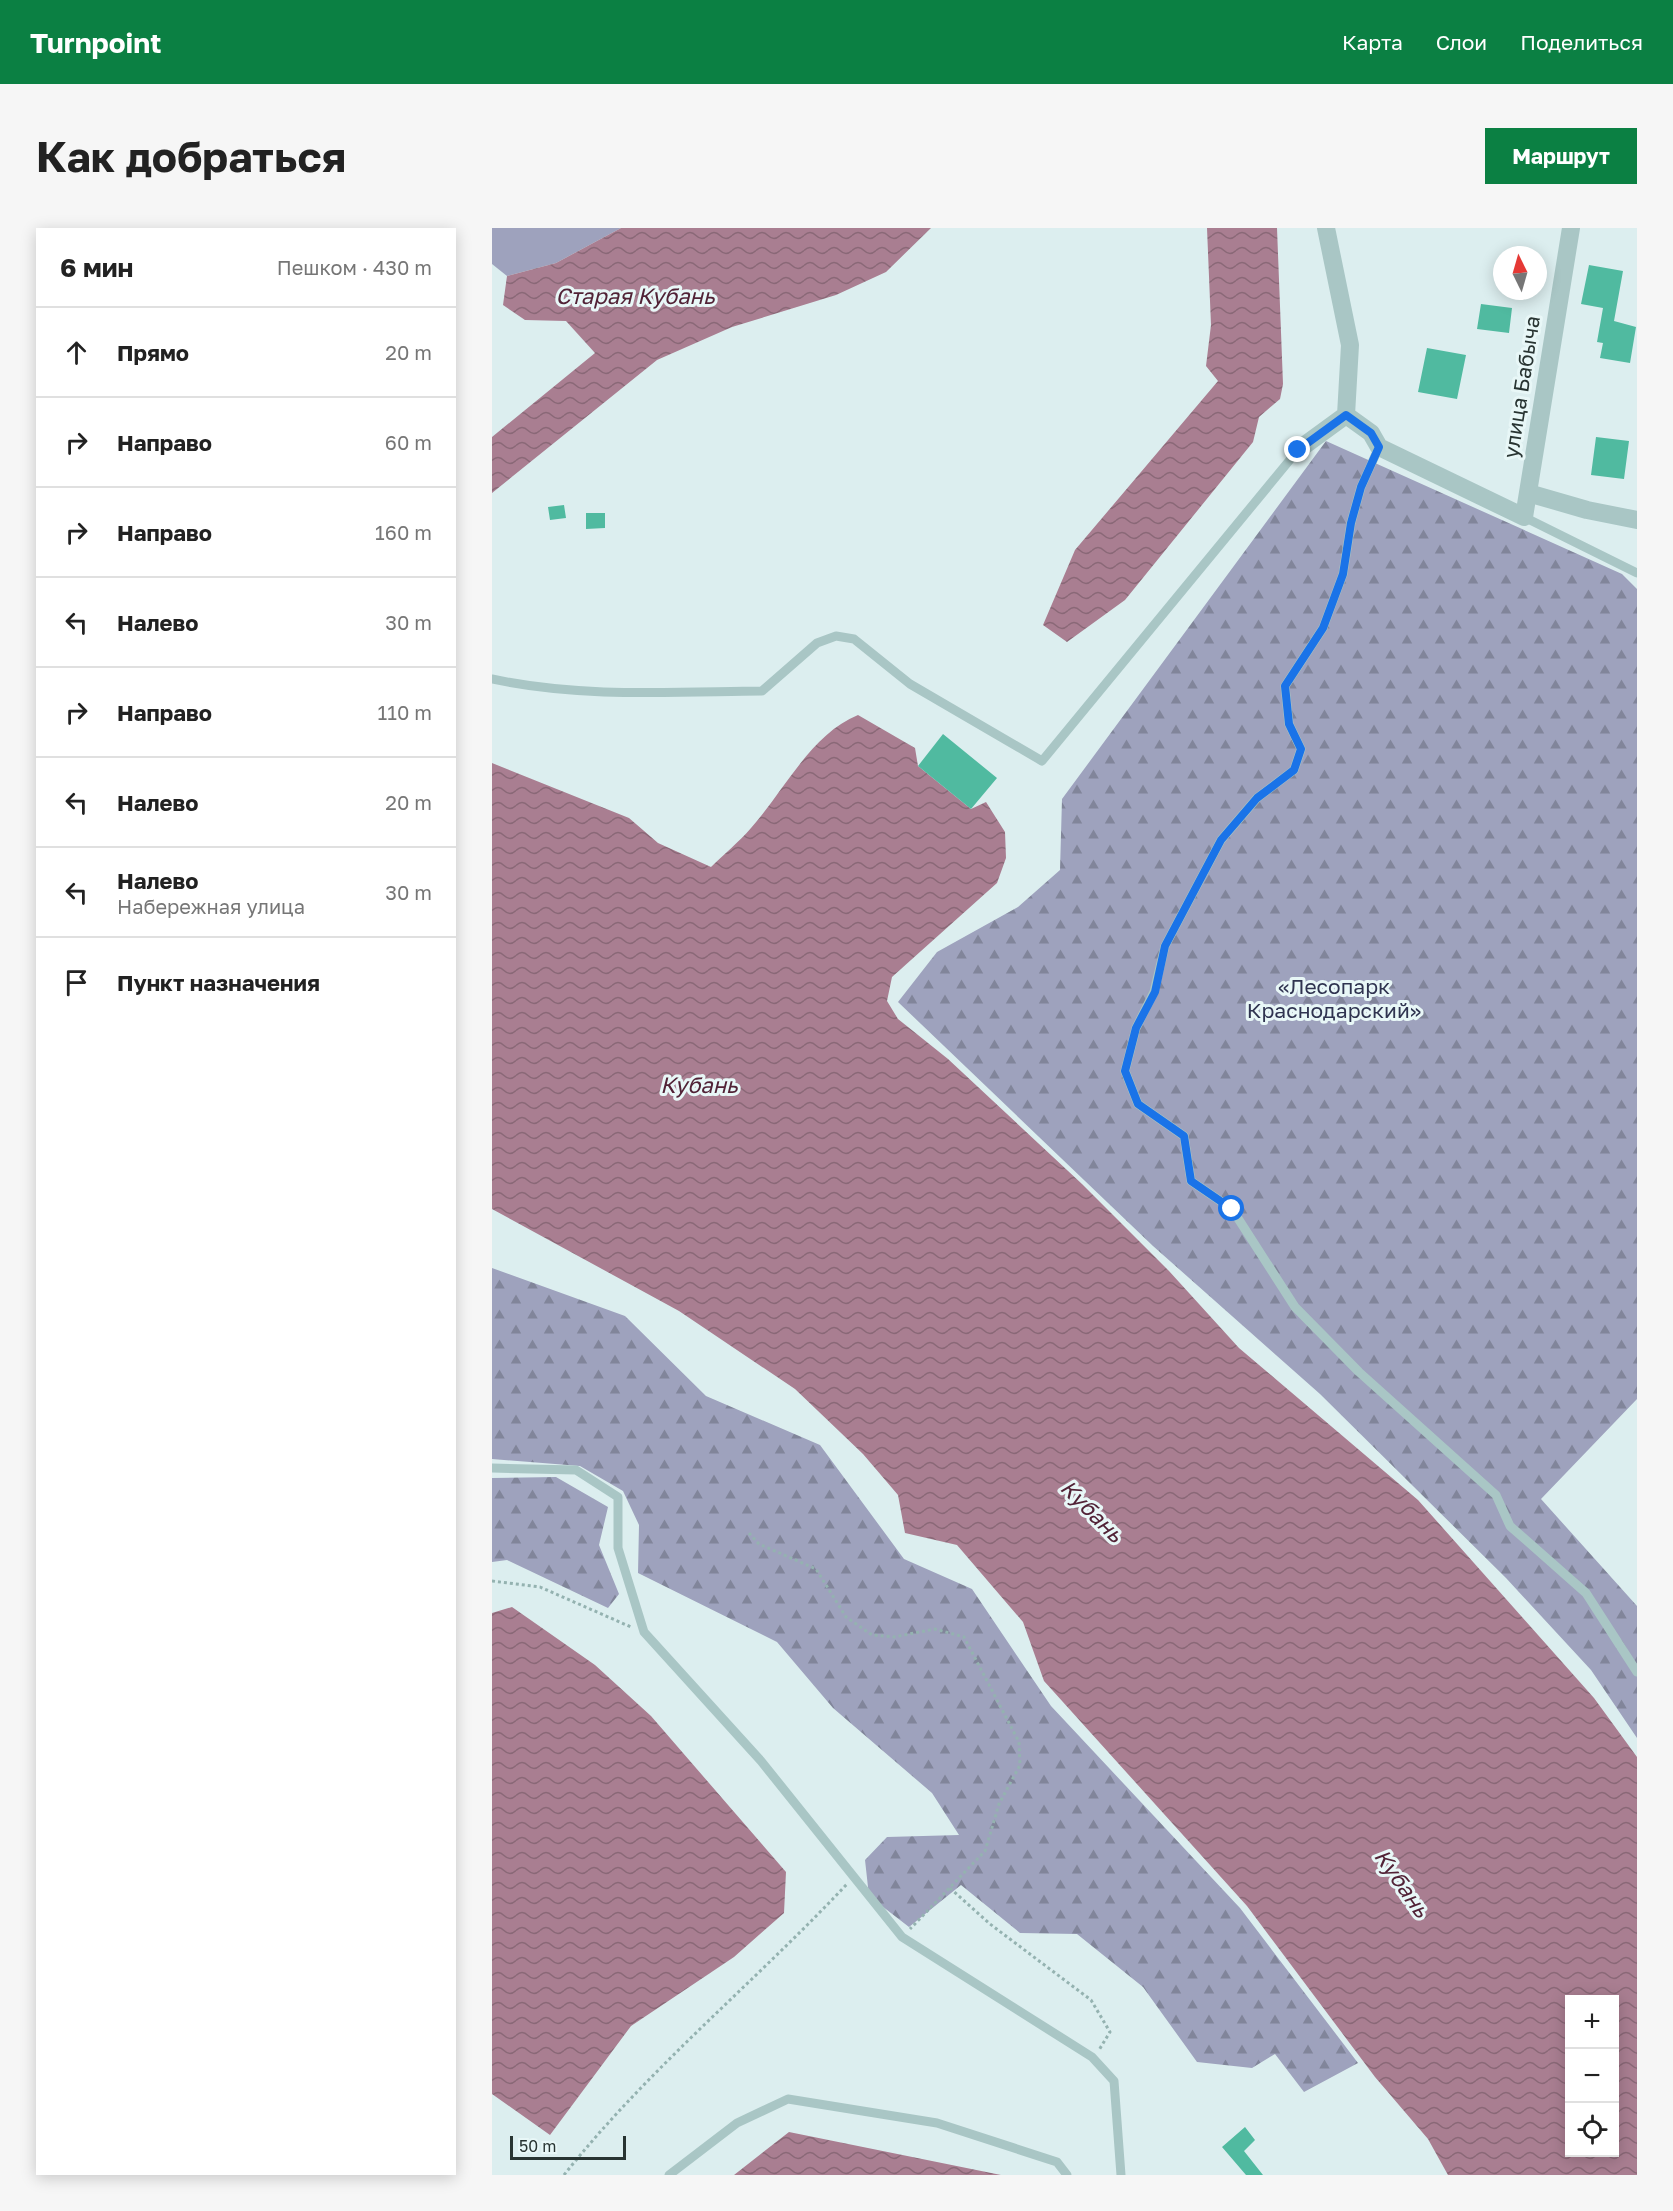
<!DOCTYPE html>
<html lang="ru">
<head>
<meta charset="utf-8">
<style>
	body { margin:0; font-family:"Golos Text",sans-serif; background:#f6f6f6; color:#222 }
	.controls { position:absolute; right:18px; bottom:18px; display:grid; overflow:hidden; border-radius:0px; box-shadow:0 3px 15px #0003 }
	.controls button { width:54px; height:54px; display:grid; place-items:center; padding:0; border:0; border-bottom:2px solid #e0e0e0; background:#fff; color:#222; font:30px sans-serif }
	.compass { position:absolute; left:1001px; top:18px; width:54px; height:54px; border-radius:50%; background:#fff; box-shadow:0 3px 15px #0003; rotate:355deg }
	.scale { position:absolute; left:18px; bottom:15px; width:116px; box-sizing:border-box; padding-left:6px; border:3px solid #283432; border-top:0; font-size:16px; line-height:21px; white-space:nowrap; color:#283432; -webkit-text-stroke:4px #e8f7f7; paint-order:stroke }
	.stop { position:absolute; width:18px; height:18px; margin:-14px; border:4px solid #1a73e8; border-radius:50%; background:#fff }
	.stop.end { background:#1a73e8; border-color:#fff; box-shadow:0 2px 6px #0008 }
	.list { margin:0; padding:0; list-style:none }
	h2 { display:flex; justify-content:space-between; align-items:center; height:78px; margin:0; padding:0 24px; font-size:26px }
	h2 small { font-size:20px; font-weight:400; color:#767676 }
	.list li { display:grid; grid-template-columns:39px 1fr auto; gap:18px; align-items:center; box-sizing:border-box; height:90px; padding:0 24px; border-top:2px solid #e0e0e0 }
	.list b { display:block; font-size:22px; white-space:nowrap }
	.list p { margin:0; font-size:20px; white-space:nowrap; color:#767676 }
	.list em { font-size:20px; font-style:normal; color:#767676 }
	.icon { flex:none; width:33px; height:33px; fill:none; stroke:currentColor; stroke-width:2; stroke-linecap:round; stroke-linejoin:round }
	.map { position:relative; flex:none; width:1145px; height:1947px; overflow:hidden; border-radius:0px }
	header { display:flex; align-items:center; gap:36px; box-sizing:border-box; height:84px; padding:0 30px; background:#0b8043; color:#fff }
	header strong { font-size:28px }
	nav { display:flex; gap:33px; margin-inline-start:auto; font-size:21px }
	.intro { display:flex; align-items:center; justify-content:space-between; box-sizing:border-box; height:144px; padding:0 36px }
	h1 { margin:0; font-size:42px }
	.button { padding:15px 27px; border-radius:0px; background:#0b8043; color:#fff; font-size:21px; font-weight:700 }
	main { display:flex; gap:36px; padding:0 36px }
	aside { flex:1; background:#fff; border-radius:0px; box-shadow:0 3px 15px #0003 }
	.map>svg:first-child { display:block }
	.green { fill:#9ea2bd }
	.forest { fill:url(#forest-firs) }
	.water { fill:url(#water-waves); fill-rule:evenodd }
	.building { fill:#50baa0 }
	.lines { fill:none; stroke-linecap:round; stroke-linejoin:round }
	.path { stroke:#94b2b0; stroke-width:3; stroke-dasharray:3 3; stroke-linecap:butt }
	.lane { stroke:#a9c6c5; stroke-width:9 }
	.street { stroke:#a9c6c5; stroke-width:18 }
	.route { stroke:#1a73e8; stroke-width:8 }
	.labels { text-anchor:middle; stroke-width:6; stroke-linejoin:round; paint-order:stroke }
	.street-label { font-size:21px; fill:#283432; stroke:#e8f7f7 }
	.park-label { font-size:21px; fill:#2f3350; stroke:#e8f7f7 }
	.water-label { font-size:22px; font-style:italic; fill:#512236; stroke:#e8f7f7 }
</style>
</head>
<body>
<header>
<strong>Turnpoint</strong>
<nav><a>Карта</a><a>Слои</a><a>Поделиться</a></nav>
</header>
<div class="intro"><h1>Как добраться</h1><a class="button">Маршрут</a></div>
<main>
<aside>
<h2>6 мин<small>Пешком · 430 m</small></h2>
<ul class="list">
<li><svg class="icon" aria-label="ahead" viewBox="0 0 24 24"><path d="M12 20V5M6 11l6-6 6 6"/></svg><div><b>Прямо</b></div><em>20 m</em></li>
<li><svg class="icon" aria-label="right" viewBox="0 0 24 24"><path d="M7 20v-9h11M14 6l5 5-5 5"/></svg><div><b>Направо</b></div><em>60 m</em></li>
<li><svg class="icon" aria-label="right" viewBox="0 0 24 24"><path d="M7 20v-9h11M14 6l5 5-5 5"/></svg><div><b>Направо</b></div><em>160 m</em></li>
<li><svg class="icon" aria-label="left" viewBox="0 0 24 24"><path d="M17 20v-9H6M10 6l-5 5 5 5"/></svg><div><b>Налево</b></div><em>30 m</em></li>
<li><svg class="icon" aria-label="right" viewBox="0 0 24 24"><path d="M7 20v-9h11M14 6l5 5-5 5"/></svg><div><b>Направо</b></div><em>110 m</em></li>
<li><svg class="icon" aria-label="left" viewBox="0 0 24 24"><path d="M17 20v-9H6M10 6l-5 5 5 5"/></svg><div><b>Налево</b></div><em>20 m</em></li>
<li><svg class="icon" aria-label="left" viewBox="0 0 24 24"><path d="M17 20v-9H6M10 6l-5 5 5 5"/></svg><div><b>Налево</b><p>Набережная улица</p></div><em>30 m</em></li>
<li><svg class="icon" aria-label="arrive" viewBox="0 0 24 24"><path d="M6 21V4h12l-3 4 3 4H6"/></svg><div><b>Пункт назначения</b></div></li>
</ul>
</aside>
<div class="map">
<svg width="1145" height="1947" viewBox="0 0 1145 1947">
	<defs>
		<pattern id="forest-firs" width="22" height="20" patternUnits="userSpaceOnUse" patternTransform="scale(1.5)"><rect width="22" height="20" fill="#9ea2bd"/><path d="M5 1l3.5 6h-7zM16 11l3.5 6h-7z" fill="#81859a"/></pattern>
		<pattern id="water-waves" width="16" height="10" patternUnits="userSpaceOnUse" patternTransform="scale(1.5)"><rect width="16" height="10" fill="#a97e91"/><path d="M0 5q4-4 8 0t8 0" fill="none" stroke="#8a6877"/></pattern>
	</defs>
	<rect width="100%" height="100%" fill="#dceeef"/>
	<path class="green" d="M0 0H129L64 35 15 48 0 36Z"/>
	<path class="forest" d="M834 213 1130 346 1145 361V1171L1049 1271 1145 1378V1510L1099 1442 1014 1350 828 1166 661 1018 406 774 445 724 526 679 568 642 570 571Z
		M0 1040 133 1088 214 1168 328 1217 412 1331 480 1361 559 1478 748 1680 866 1835 812 1864 783 1826 760 1840 705 1834 651 1759 585 1706 528 1705 469 1657 417 1699 377 1668 373 1632 395 1609 467 1607 440 1565 341 1480 285 1414 146 1345 147 1297 131 1263 88 1238 0 1231Z
		M64 1249 116 1279 107 1317 127 1366 116 1380 15 1332 0 1334V1250Z"/>
	<path class="water" d="M129 0H439L394 44 344 67 240 99 165 132 0 265V209L103 125 74 93 33 92 11 77 15 48 64 35Z
		M715 0H785L791 156 788 171 767 189 761 214 633 372 575 414 551 397 583 322 726 153 714 138 719 97Z
		M366 487 423 520 426 538 479 581 494 574 513 604 514 630 505 655 400 749 395 773 406 791 456 831 590 956 677 1043 747 1120 926 1272 1102 1470 1145 1529V1947H956L936 1911 883 1849 755 1678 552 1453 531 1394 465 1317 413 1305 406 1267 371 1226 303 1161 187 1083 0 981V535L137 590 166 615 219 639C232 626 247 614 259 600 292 563 319 506 366 487ZM1078 1772H1122V1924H1078Z
		M20 1379 103 1437 159 1488 294 1644 292 1685 242 1729 139 1798 58 1907 0 1866V1385Z
		M297 1904 509 1947H242Z"/>
	<path class="building" d="M1097 37 1131 43 1122 93 1144 99 1138 135 1108 130 1111 115 1105 114 1111 80 1089 76Z
		M989 76 1020 80 1017 105 985 101Z
		M935 120 974 127 965 171 926 164Z
		M1104 209 1137 213 1132 251 1099 247Z
		M72 277 74 290 58 292 56 279Z
		M94 285H113V300L94 301Z
		M451 506 505 550 479 581 426 538Z
		M753 1899 763 1912 752 1923 771 1947H754L730 1919Z"/>
	<g class="lines">
		<path class="path" d="M257 1305 267 1316 324 1341 354 1389 380 1407 402 1409 443 1401 472 1409 527 1514 528 1537 507 1576 493 1623 418 1701
			M0 1353 48 1359 139 1399
			M458 1660 498 1696 599 1772 618 1804 607 1822
			M72 1947C156 1841 262 1755 355 1656"/>
		<path class="lane" d="M887 219 869 259 859 295 851 346 831 400 793 458 797 496 809 521 802 542 765 570 729 612 673 718 662 764 644 800 633 843 646 876 692 908 699 953 740 981 803 1079 867 1144 1004 1267 1018 1298 1094 1365 1145 1444
			M1032 289 1145 345
			M0 451C88 470 180 464 270 463L325 415 344 408 362 411 418 456 550 533 806 222
			M0 1240 84 1242 126 1269V1320L152 1404 269 1533 410 1709 600 1829 622 1853 629 1947
			M177 1947 245 1895 296 1871 445 1895 565 1934 575 1947"/>
		<path class="street" d="M854 187 879 205 887 219 1032 289 1079 0
			M806 222 854 187 858 117 834 0
			M1036 265 1095 282 1145 292"/>
	</g>
	<g class="lines">
		<path class="route" d="M740 981 699 953 692 908 646 876 633 843 644 800 663 764 673 718 729 612 765 570 802 542 809 521 797 496 793 458 831 400 851 346 859 295 869 259 887 219 879 205 854 187 806 222"/>
	</g>
	<g class="labels">
		<g class="street-label">
			<text transform="translate(1030 159) rotate(-81)" y="7">улица Бабыча</text>
		</g>
		<g class="park-label">
			<text x="842" y="766">«Лесопарк<tspan x="842" dy="24">Краснодарский»</tspan></text>
		</g>
		<g class="water-label">
			<text x="143" y="76">Старая Кубань</text>
			<text x="207" y="865">Кубань</text>
			<text transform="translate(600 1283) rotate(45)" y="8">Кубань</text>
			<text transform="translate(910 1655) rotate(55)" y="8">Кубань</text>
		</g>
	</g>
</svg>
<div class="controls">
<button>+</button>
<button>−</button>
<button><svg class="icon" aria-label="locate" viewBox="0 0 24 24"><circle cx="12" cy="12" r="6"/><path d="M12 2v4M12 18v4M2 12h4M18 12h4"/></svg></button>
</div>
<svg class="compass" viewBox="-18 -18 36 36"><path d="M0-13l5 13h-10z" fill="#e53935"/><path d="M0 13l5-13h-10z" fill="#767676"/></svg>
<div class="scale">50 m</div>
<div class="stop" style="left:740px;top:981px"></div>
<div class="stop end" style="left:806px;top:222px"></div>
</div>
</main>
</body>
</html>
